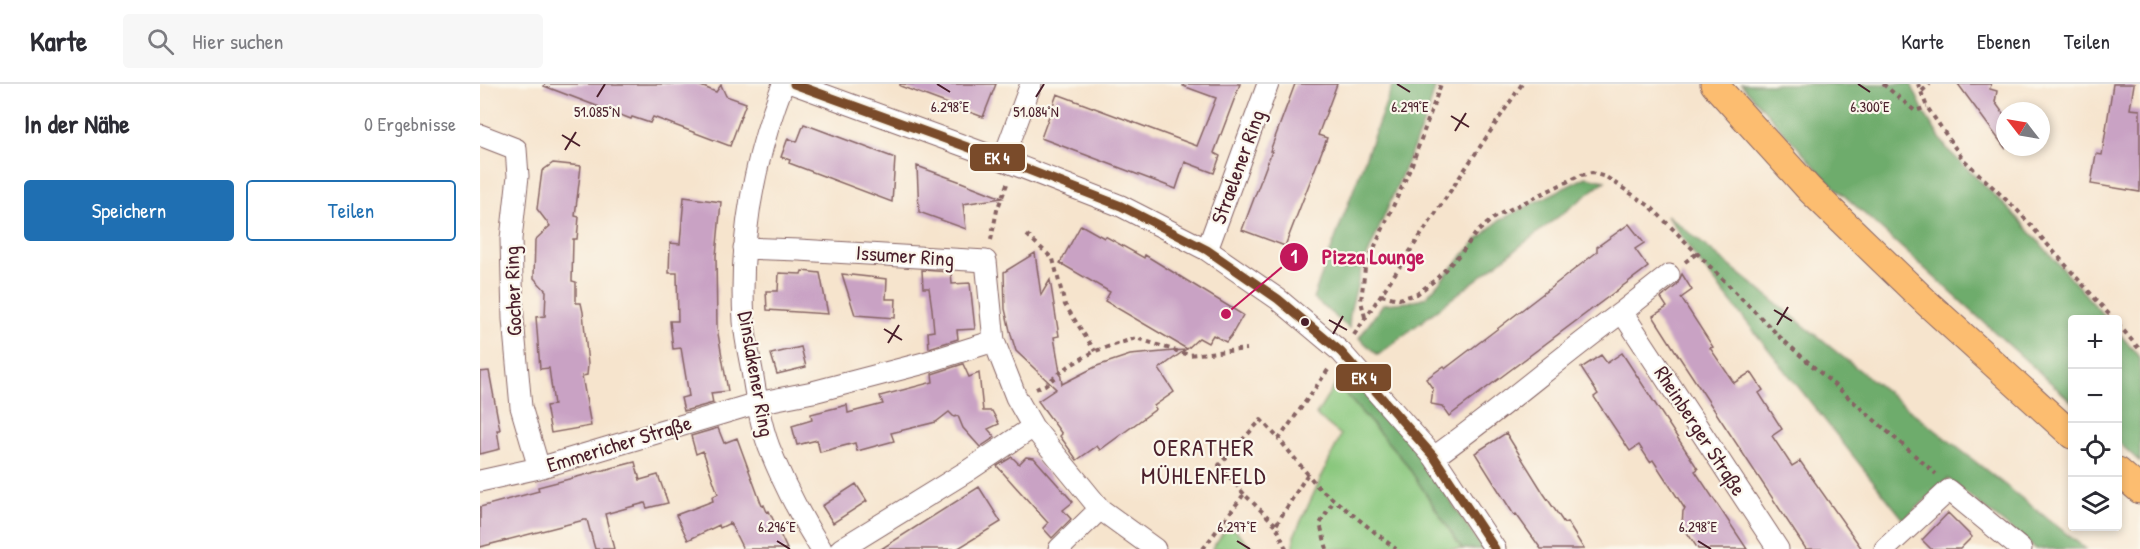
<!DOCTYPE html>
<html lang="de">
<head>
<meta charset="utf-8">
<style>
	body { margin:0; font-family:"Patrick Hand",sans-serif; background:#f7f7f7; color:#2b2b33 }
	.controls { position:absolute; right:18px; bottom:18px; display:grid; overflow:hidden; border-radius:6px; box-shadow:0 3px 9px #0003 }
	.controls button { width:54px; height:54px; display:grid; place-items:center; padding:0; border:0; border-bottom:2px solid #e1e1e2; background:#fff; color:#2b2b33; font:30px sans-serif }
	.compass { position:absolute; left:1516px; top:18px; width:54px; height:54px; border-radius:50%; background:#fff; box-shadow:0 3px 9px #0003; rotate:301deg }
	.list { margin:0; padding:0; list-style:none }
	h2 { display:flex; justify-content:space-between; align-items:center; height:78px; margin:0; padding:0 24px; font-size:26px }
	h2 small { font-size:20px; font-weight:400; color:#7c7c81 }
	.actions { display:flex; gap:12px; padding:18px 24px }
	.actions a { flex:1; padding:14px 0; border:2px solid #1f6fb2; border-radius:6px; text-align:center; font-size:21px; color:#1f6fb2 }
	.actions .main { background:#1f6fb2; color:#fff }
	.icon { flex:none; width:33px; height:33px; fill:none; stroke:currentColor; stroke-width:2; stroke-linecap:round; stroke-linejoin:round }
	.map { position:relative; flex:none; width:1660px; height:465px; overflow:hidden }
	header { display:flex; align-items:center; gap:36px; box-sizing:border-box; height:84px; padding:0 30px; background:#fff; border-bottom:2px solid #e1e1e2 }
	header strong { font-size:28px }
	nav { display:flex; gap:33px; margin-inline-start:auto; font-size:21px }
	.search { width:420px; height:54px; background:#f7f7f7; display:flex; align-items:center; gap:15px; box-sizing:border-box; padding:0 21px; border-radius:6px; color:#7c7c81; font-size:22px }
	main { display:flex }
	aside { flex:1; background:#fff }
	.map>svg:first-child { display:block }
	.green { fill:#89c77d; stroke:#6a7354; stroke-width:1.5 }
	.forest { fill:#6eac6c; stroke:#5c664c; stroke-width:1.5 }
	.building { fill:#c9a2c4 }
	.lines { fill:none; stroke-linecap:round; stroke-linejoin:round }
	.minor-casing { stroke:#866464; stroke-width:23 }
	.major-casing { stroke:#866464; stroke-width:29 }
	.path { stroke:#866464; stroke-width:4; stroke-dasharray:4.5 4.5; stroke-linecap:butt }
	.minor { stroke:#fff; stroke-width:21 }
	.major { stroke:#fcbd6f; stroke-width:27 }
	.bus-1-casing { stroke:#fbf7ec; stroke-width:14 }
	.bus-1 { stroke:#7a4b2a; stroke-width:9 }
	.ticks { fill:none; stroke:#4a1f2b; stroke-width:2 }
	.bus-dot { fill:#4a1f2b; stroke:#fbf7ec; stroke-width:2 }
	.labels { text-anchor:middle; stroke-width:4.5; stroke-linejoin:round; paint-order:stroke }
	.street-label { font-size:21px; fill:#4a1f2b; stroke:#fbf7ec }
	.quarter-label { font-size:24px; letter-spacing:1.5px; fill:#4a1f2b; stroke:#fbf7ec }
	.ticks-label { font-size:15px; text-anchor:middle; fill:#4a1f2b; stroke:#fbf7ec; stroke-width:4.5; stroke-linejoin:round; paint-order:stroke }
	.leader { fill:none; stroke:#c2185b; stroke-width:2 }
	.callout-dot { fill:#c2185b; stroke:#fbf7ec; stroke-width:2 }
	.mark-label { font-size:18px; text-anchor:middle; font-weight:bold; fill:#fff }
	.callout-label { font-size:22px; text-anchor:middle; font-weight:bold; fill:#c2185b; stroke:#fbf7ec; stroke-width:4.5; stroke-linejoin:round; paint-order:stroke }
	.line-badge { stroke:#fbf7ec; stroke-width:2 }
	.badge-label { font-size:16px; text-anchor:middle; font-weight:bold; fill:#fff }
</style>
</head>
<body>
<header>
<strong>Karte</strong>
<div class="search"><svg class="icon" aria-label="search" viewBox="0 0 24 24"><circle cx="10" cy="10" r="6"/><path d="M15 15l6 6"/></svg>Hier suchen</div>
<nav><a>Karte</a><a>Ebenen</a><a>Teilen</a></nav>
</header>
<main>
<aside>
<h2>In der Nähe<small>0 Ergebnisse</small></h2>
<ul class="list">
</ul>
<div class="actions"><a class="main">Speichern</a><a>Teilen</a></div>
</aside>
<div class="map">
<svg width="1660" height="465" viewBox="0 0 1660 465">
	<rect width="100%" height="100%" fill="#fbf7ec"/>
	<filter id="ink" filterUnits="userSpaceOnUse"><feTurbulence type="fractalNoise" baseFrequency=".0167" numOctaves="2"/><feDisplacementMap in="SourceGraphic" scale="12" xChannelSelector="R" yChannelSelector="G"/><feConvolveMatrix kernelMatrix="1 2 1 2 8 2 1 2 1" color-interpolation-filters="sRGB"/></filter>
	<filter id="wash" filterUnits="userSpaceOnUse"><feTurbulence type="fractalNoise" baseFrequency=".008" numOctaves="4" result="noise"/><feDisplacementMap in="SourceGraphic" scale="24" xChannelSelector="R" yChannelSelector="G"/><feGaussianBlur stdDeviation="1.35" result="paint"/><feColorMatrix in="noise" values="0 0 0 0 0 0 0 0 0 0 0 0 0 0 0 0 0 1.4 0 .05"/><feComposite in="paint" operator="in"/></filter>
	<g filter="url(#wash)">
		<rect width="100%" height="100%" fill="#f6e4cd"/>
		<path class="green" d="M856 299 925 378 982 465H814V452L861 351 836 331Z
			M749 440 774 465H732Z"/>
		<path class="forest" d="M913 0H956L948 29 881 187 870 228 869 244 833 214Z
			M1261 0H1431L1446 32 1467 65 1537 133 1627 235 1592 236V318L1347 96Z
			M1106 93 1125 97 898 271 879 254 903 220 929 218 946 213 996 157 1020 136Z
			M1187 131 1359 270 1606 465H1556L1468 395 1424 436 1216 174Z
			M1638 248 1660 274V378L1638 358Z
			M870 292 933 362 1003 465H982L925 378 856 299Z"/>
		<g id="blocks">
			<path class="building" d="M65 0H216L236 8 241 1 246 12 266 19 250 62 173 33 170 39 152 33 151 35 64 2Z
				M420 0H516L503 33 420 2Z
				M703 0H760L734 69 740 72 734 89 705 78 696 105 561 54 577 10 717 62 736 14 703 2Z
				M815 0H857L838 51 847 54 805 162 762 146 792 67H790Z
				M1478 0H1511L1510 5 1517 7 1515 18 1525 32V64Z
				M1633 0H1654L1650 25 1660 26V108L1611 100 1616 70 1622 71Z
				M324 40 415 74 412 118 309 79 310 76 301 73 308 54 317 58Z
				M73 79 101 82 95 132 99 133 97 155H93L92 197 96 198V219H101L103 228 108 281 107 291 102 292 111 342 71 349 66 322 74 321 69 284 60 285 56 233 65 232 66 207 54 194 55 156 70 142 57 125 62 87Z
				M437 82 481 98 522 114 483 120 486 145 439 128Z
				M204 113 241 118 236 172 237 244 248 307 231 309 233 319 204 327 201 314 209 312 201 264 193 265 190 237H198L197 189H189L190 159 200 160Z
				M1149 140 1164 159 1155 165 1168 183 969 332 962 322 951 320 953 305 946 295 964 282 966 284 1021 242 1117 168V163Z
				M601 141 624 154 625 152 664 174 665 171 763 231 751 252 746 258 733 251 728 259 719 254 707 265 625 217 630 208 580 179Z
				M555 169 561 211 570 196 579 252 574 253 582 300 617 282 650 271 705 266 679 285 694 308 674 322 676 325 620 366 617 362 597 376 580 352 582 350 558 317 576 305 536 267 531 251 525 225 524 188Z
				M442 186 471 188 472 200 490 199 495 245 477 246 478 255 449 264 448 248 454 247 452 225 449 204H443Z
				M322 187 340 189 348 230 287 226 286 207H298L299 189 321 190Z
				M362 190 407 195 406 215H416L415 234 375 231Z
				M1202 190 1212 206 1201 214 1233 263 1230 264 1254 299 1271 288 1283 306 1279 309 1302 345 1292 352 1312 382 1320 377 1382 465H1326L1196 268 1173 232 1187 223 1181 214 1197 201Z
				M321 263 326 283 297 290 291 270Z
				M1142 269 1218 385 1215 387 1267 465H1218L1202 441 1203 427 1205 425 1173 376 1170 378 1159 361 1150 367 1114 313 1118 310 1101 284 1121 271 1127 279Z
				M483 280 489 293 499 289 503 327H512L519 340 508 345 515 353 500 363 483 344 478 332 474 333 469 328 456 338 411 349 414 357 377 367 375 359 340 368 337 356 317 361 312 342 332 336 331 330 367 321 368 329 403 320 400 312 453 298 452 290Z
				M9 287 20 346H17L20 365 0 370V288Z
				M238 344 244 359 257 354 282 422 284 421 287 428 289 427 307 465H263L250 439 240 444 239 441 208 456 196 431 233 417 232 413 238 410 223 367 216 370 211 352Z
				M1026 349 1064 410 1084 439 1087 438 1104 465H1061L1036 430 1034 431 995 369Z
				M532 373 539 380 546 373 554 374 593 418 583 426 591 435 572 454 563 444 568 439 517 382Z
				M155 378 160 396 178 391 188 419 167 424 165 419 125 430 134 465H115L107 436H104L0 463V423L59 407 58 403Z
				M376 400 387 417 353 439 342 422Z
				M499 403 521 438 477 465H401Z
				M1468 429 1492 453 1480 465H1451L1442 456Z"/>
		</g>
	</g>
	<g filter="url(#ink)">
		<use href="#blocks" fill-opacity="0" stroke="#866464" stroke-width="1.5"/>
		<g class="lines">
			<g class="minor-casing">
				<path id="minor" d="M303 0C274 76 259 156 264 237 265 254 269 271 272 287 276 312 280 339 289 363 303 399 320 432 341 465
					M314 0 523 76 641 122 727 166 798 215 861 268 954 373 1015 465
					M0 51 36 65 38 92 31 155 33 235 41 323 59 384
					M523 76 551 0
					M264 164 319 166 506 177 514 257 536 313 553 343 620 425 675 465
					M727 166 788 0
					M1142 228 1189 191
					M954 373C1019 327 1078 275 1142 228L1298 465
					M0 397 59 384 277 319 333 308 444 279 514 257
					M361 465 489 386 553 343
					M579 465 620 425
					M1405 465 1469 406 1541 465"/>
			</g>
			<g class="major-casing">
				<path id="major" d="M1234 0 1330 106 1446 218 1592 351
					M1638 387 1660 406"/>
			</g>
			<path class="path" d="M1403 0 1435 27 1447 23
				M1438 0 1447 23 1482 74 1538 127 1634 236
				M1442 7 1450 0
				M547 151 573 175 585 221 615 267
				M511 156 517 126 527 100
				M1205 178 1216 170
				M901 211 919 215 937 210 955 196 982 168 996 149 1016 132 1101 91 1112 89 1126 93 1171 123 1303 256 1456 390
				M885 233 881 217 885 184 931 83 961 0
				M1638 240 1660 266
				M874 251 1042 0
				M848 286 799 355 838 403 916 465
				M556 305 565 301 589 282 615 267 656 254 709 271 767 265
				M764 410 739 381 781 336 799 355
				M723 465 764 410 796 441
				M806 465 796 441 827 391
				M847 465 840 440 854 416"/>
			<use href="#minor" class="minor"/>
			<use href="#major" class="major"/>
			<g class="bus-1-casing">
				<path id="bus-1" d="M314 0 523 76 641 122 727 166 798 215 861 268 954 373 1015 465"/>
			</g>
			<use href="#bus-1" class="bus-1"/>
		</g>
	</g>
	<path class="ticks" d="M457 0 470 8M917 0 930 8M1378 0 1390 8M117 13 125 0M556 13 564 0M971 32 989 43M975 47 986 29M82 51 100 62M85 66 96 48M1294 226 1312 237M849 236 867 246M1297 241 1308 223M404 245 422 256M853 250 863 232M408 259 419 241M297 457 310 465M757 457 770 465M1218 457 1231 465"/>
	<circle class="bus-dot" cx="825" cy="238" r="5"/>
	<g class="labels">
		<g class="street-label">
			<text transform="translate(758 83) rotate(-70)" y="7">Straelener Ring</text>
			<text transform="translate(425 172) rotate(4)" y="7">Issumer Ring</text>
			<text transform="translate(33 207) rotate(-92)" y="7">Gocher Ring</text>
			<text transform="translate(276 290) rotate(80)" y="7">Dinslakener Ring</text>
			<text transform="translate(1220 347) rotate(57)" y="7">Rheinberger Straße</text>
			<text transform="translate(139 360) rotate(-17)" y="7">Emmericher Straße</text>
		</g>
		<g class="quarter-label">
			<text x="724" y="372">OERATHER<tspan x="724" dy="28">MÜHLENFELD</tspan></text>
		</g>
	</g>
	<g class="ticks-label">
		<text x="930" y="28">6.299°E</text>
		<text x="470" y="28">6.298°E</text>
		<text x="1390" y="28">6.300°E</text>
		<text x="117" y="33">51.085°N</text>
		<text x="556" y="33">51.084°N</text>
		<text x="297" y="448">6.296°E</text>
		<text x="757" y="448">6.297°E</text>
		<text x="1218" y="448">6.298°E</text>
	</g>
	<path class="leader" d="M746 230L814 173"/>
	<g class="callout-dot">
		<circle cx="746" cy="230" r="6"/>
		<circle cx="814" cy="173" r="15"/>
	</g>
	<g class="mark-label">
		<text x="814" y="179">1</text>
	</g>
	<g class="callout-label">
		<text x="893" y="180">Pizza Lounge</text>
	</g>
	<g class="line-badge">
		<rect x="489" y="59" width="57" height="29" rx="6" fill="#7a4b2a"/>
		<rect x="855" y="279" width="57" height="29" rx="6" fill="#7a4b2a"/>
	</g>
	<g class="badge-label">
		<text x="517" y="80">EK 4</text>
		<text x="884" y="300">EK 4</text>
	</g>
</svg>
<div class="controls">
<button>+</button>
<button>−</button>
<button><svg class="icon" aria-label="locate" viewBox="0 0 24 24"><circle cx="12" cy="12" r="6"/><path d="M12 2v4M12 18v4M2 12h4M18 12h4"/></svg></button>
<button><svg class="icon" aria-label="layers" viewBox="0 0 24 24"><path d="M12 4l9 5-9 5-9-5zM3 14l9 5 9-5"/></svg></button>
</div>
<svg class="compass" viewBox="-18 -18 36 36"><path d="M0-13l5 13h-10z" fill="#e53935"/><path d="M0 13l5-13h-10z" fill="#7c7c81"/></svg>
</div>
</main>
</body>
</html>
